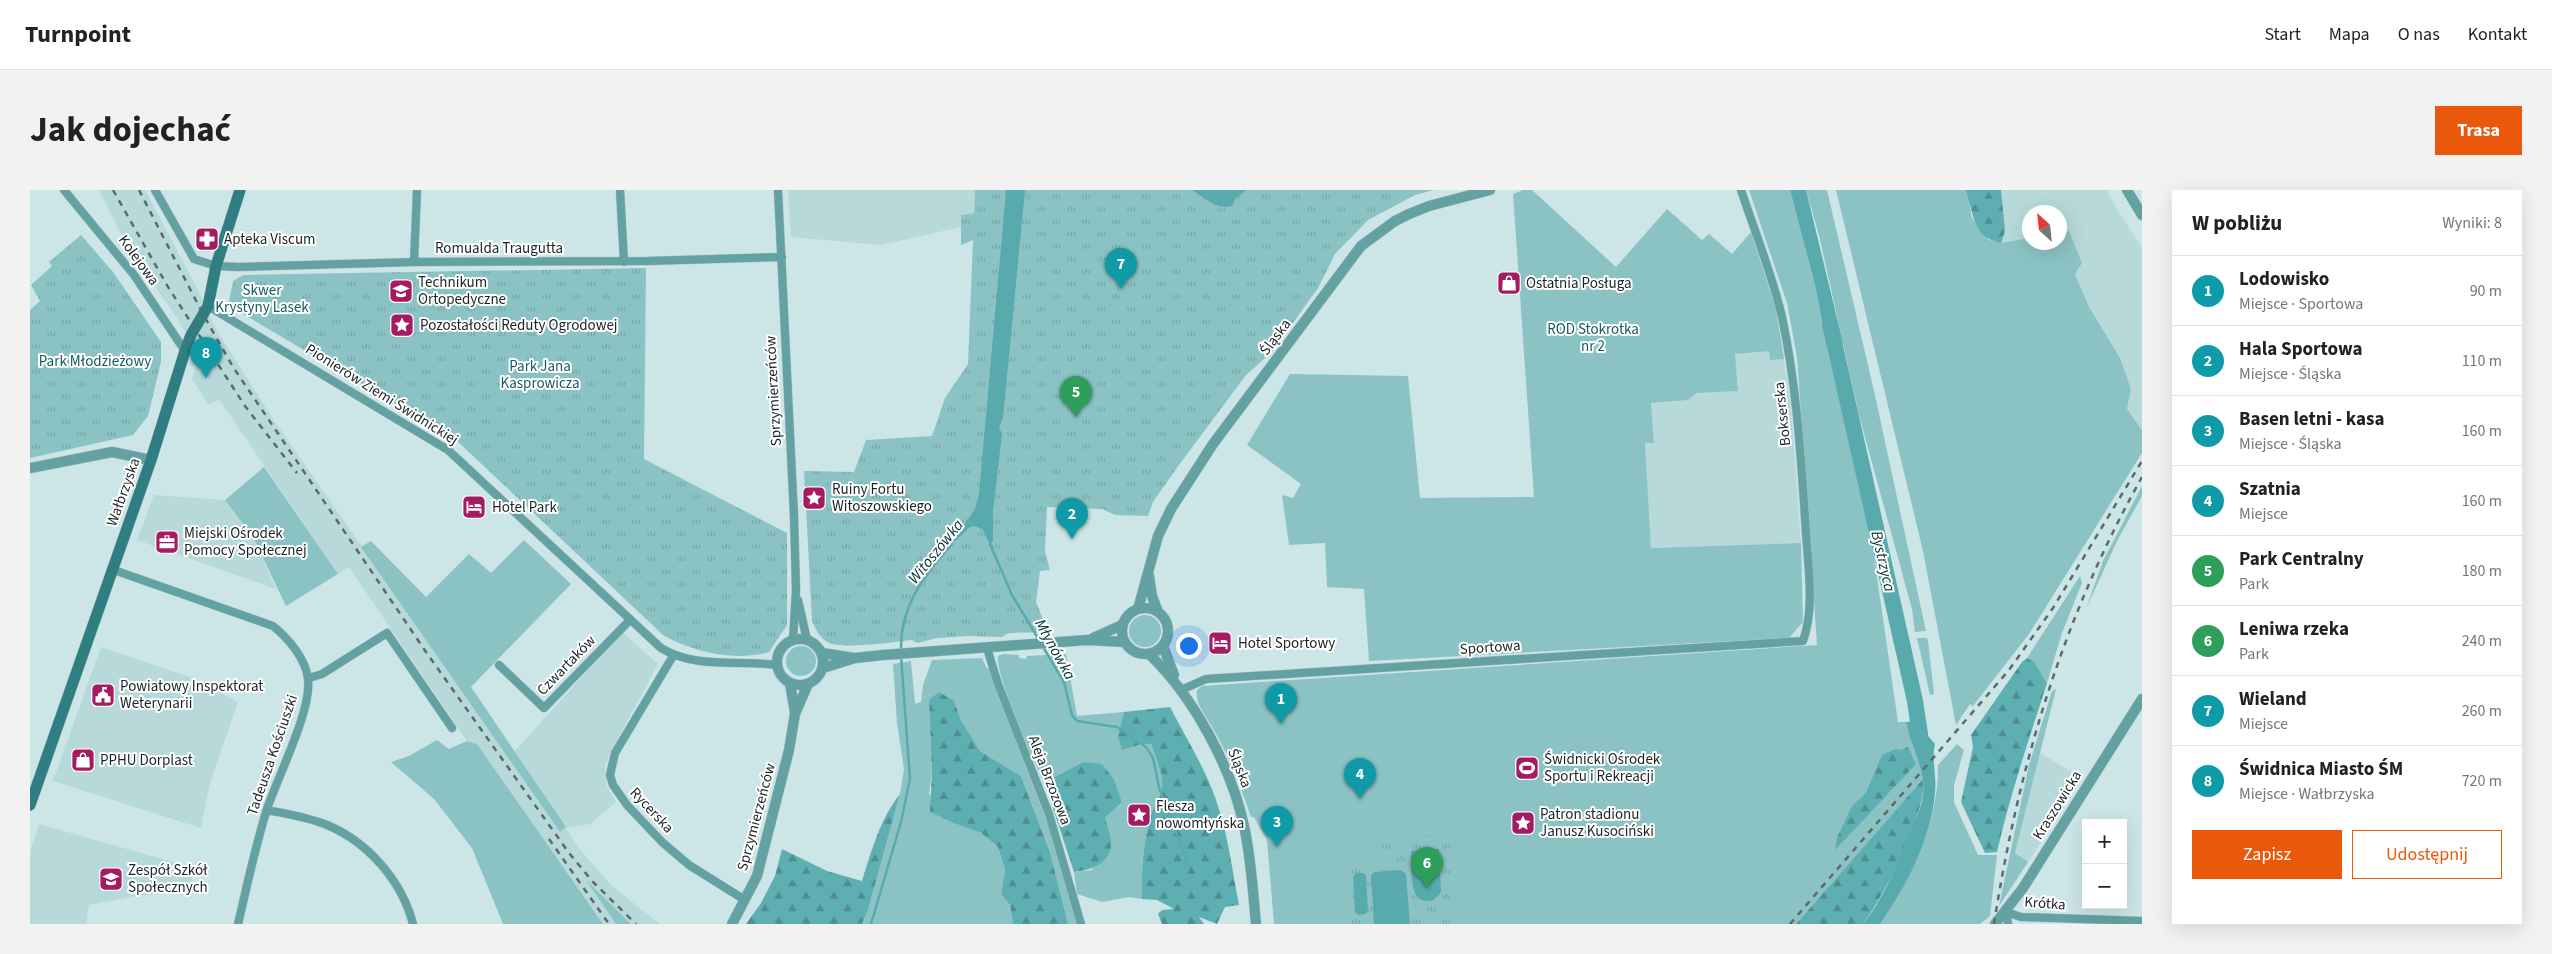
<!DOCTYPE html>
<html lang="pl">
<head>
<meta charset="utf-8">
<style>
	body { margin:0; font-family:"Source Sans 3",sans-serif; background:#f2f2f2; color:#222 }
	.controls { position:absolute; right:15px; bottom:15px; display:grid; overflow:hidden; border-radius:0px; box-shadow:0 5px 20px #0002 }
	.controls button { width:45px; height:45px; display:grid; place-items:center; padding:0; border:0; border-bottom:1px solid #e0e0e0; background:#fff; color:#222; font:25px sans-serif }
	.compass { position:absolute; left:1992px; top:15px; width:45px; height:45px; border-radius:50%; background:#fff; box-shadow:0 5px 20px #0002; rotate:333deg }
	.you { position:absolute; left:1158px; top:455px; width:18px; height:18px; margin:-12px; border:4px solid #fff; border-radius:50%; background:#1a73e8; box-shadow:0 0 0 8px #1a73e833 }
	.badge { display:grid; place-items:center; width:32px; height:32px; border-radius:50%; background:#ea580c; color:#fff; font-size:16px; font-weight:700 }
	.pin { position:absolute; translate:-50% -41px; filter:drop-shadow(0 1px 2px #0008) }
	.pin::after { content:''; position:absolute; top:26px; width:18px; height:15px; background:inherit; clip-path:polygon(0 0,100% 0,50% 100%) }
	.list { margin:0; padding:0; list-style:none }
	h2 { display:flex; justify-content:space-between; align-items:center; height:65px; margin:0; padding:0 20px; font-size:21px }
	h2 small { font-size:16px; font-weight:400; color:#767676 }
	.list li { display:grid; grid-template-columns:32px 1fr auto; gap:15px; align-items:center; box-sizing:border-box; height:70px; padding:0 20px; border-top:1px solid #e0e0e0 }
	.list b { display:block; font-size:19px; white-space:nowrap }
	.list p { margin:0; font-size:16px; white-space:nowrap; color:#767676 }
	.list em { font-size:16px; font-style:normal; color:#767676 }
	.actions { display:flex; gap:10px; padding:15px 20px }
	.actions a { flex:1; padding:11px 0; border:1px solid #ea580c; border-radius:0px; text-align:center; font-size:18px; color:#ea580c }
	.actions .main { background:#ea580c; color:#fff }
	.map { position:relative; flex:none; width:2112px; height:734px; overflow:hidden; border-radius:0px }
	header { display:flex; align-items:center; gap:30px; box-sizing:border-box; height:70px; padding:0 25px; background:#fff; border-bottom:1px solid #e0e0e0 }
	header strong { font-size:24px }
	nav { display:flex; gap:28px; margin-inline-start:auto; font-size:18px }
	.intro { display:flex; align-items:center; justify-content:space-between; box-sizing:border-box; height:120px; padding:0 30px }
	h1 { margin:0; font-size:35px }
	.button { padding:12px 22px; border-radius:0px; background:#ea580c; color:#fff; font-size:18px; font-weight:700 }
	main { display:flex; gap:30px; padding:0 30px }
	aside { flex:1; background:#fff; border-radius:0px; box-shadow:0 5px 20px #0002 }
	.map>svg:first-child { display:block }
	.built { fill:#b7d9da; fill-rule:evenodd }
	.green { fill:#8bc3c5 }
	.forest { fill:url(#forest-firs) }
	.park { fill:url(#park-tufts) }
	.water { fill:#59aaad }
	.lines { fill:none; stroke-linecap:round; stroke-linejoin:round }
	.stream { stroke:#59aaad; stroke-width:2.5 }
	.river { stroke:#59aaad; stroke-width:16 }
	.minor-casing { stroke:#acc2c3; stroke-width:9 }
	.tertiary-casing { stroke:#acc2c3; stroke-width:11 }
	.secondary-casing { stroke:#acc2c3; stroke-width:12 }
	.minor { stroke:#64a1a3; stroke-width:8 }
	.tertiary { stroke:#64a1a3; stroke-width:10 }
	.secondary { stroke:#2f7e81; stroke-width:11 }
	.rail { stroke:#5c6a6b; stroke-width:2.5; stroke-dasharray:6 6; stroke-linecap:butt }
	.labels { text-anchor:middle; stroke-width:4; stroke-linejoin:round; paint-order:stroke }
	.poi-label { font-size:15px; fill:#1b2425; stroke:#fff; text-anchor:start }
	.street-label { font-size:15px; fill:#1b2425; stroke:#fff }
	.park-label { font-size:15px; fill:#155b5d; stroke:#fff }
	.water-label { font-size:16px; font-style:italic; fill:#083133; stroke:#fff }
</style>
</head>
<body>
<header>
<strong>Turnpoint</strong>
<nav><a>Start</a><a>Mapa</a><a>O nas</a><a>Kontakt</a></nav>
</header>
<div class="intro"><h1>Jak dojechać</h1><a class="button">Trasa</a></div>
<main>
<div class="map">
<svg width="2112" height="734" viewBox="0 0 2112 734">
	<defs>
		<pattern id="forest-firs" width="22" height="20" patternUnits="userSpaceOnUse" patternTransform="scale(1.25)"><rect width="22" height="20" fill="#5eafb2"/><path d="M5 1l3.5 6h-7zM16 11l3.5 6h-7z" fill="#4d8e91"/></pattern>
		<pattern id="park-tufts" width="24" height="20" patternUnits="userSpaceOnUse" patternTransform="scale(1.25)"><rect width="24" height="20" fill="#8bc3c5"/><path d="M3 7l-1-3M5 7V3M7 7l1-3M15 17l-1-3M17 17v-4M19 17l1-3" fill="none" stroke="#77a7a9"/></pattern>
	</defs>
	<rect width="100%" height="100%" fill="#cce5e6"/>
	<path class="built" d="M69 0H115L166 96 187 141 241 226 530 642 535 637 485 561 592 442 628 474 579 565 575 576 577 597 586 612 560 634 536 638 547 656 582 696 630 734H601L558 693 586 734H573L447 554 437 551 319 377 308 384 189 209 179 215 162 189 170 166 145 125 97 56Z
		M758 0H945L944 23 931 25V37L851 55 761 47Z
		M1965 0H2077L2085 16 2112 58V240L2097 219 2101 199 1971 53ZM2000 22H2030V52H2000Z
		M1749 137 1761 216 1771 353 1621 358 1615 253 1624 252 1620 199Z
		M124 305 195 310 224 349 246 399 107 350Z
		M71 457 163 488 208 512 180 593 171 638 23 591Z
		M2010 563 2052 588 1998 672 1985 663Z
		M9 634 164 678 159 700 100 707 59 715 56 734H0V662Z"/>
	<path class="green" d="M1493 0H1502L1586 77 1637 19 1672 50 1679 44 1702 64 1721 42 1746 119 1754 169 1740 170 1739 161 1705 164 1708 201 1667 203 1657 210 1621 213 1624 253H1615L1621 358 1771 353 1773 432 1759 448 1339 471 1334 399 1297 397 1295 353 1259 355 1252 305 1263 308 1271 294 1217 255 1260 184 1378 186 1390 308 1504 307 1483 4Z
		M1719 0H1760L1785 95 1797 157 1842 353 1868 532H1876C1880 552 1889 569 1893 589L1766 734H1244L1237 650 1224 627H1221C1209 593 1198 562 1179 532 1173 522 1165 512 1167 500L1172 496 1787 455 1767 167 1757 113Z
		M1776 0H1797L1844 201 1896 441 1885 442 1882 419 1829 225 1789 45Z
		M1806 0H1935L1939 11 1942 28 1959 50 1971 53 1999 48 2000 52H2030V43L2039 41 2052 73 2045 84 2059 117 2090 168 2101 199 2097 219 2112 240V263L1999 444 1943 516 1940 514 1926 535 1893 361Z
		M234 277 308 384 256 416 224 349 195 310Z
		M2112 296V306L2087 351 2056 419 2073 371Z
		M494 350 541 394 441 497 536 637 530 642 331 357 341 351 396 407 439 364 461 383Z
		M2050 386 2052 393 2032 443 2017 493 2004 472 1997 468Z
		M1099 441a16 16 0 1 1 32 0a16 16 0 1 1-32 0Z
		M1887 448H1897L1898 451 1904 504 1900 505Z
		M756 471a15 15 0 1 1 30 0a15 15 0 1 1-30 0Z
		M973 464 989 465V468L996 469 997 466 1036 464 1047 526 1094 522 1092 533 1111 554H1121C1125 566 1133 583 1132 596 1131 608 1123 617 1120 628 1113 652 1111 684 1112 709L1099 707 1072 712 1047 704 1044 682 1062 680 1075 628 1092 612 1084 589 1072 574 1019 590V606C1009 581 965 487 968 466Z
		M952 468 956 477 961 481 965 498 1025 652 1047 734H1038L1020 662 991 586 950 561 931 530 924 511H899L902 582 899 604 926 634 951 643 968 657 975 680 971 704 980 715 983 734H832L838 720 870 604 874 579 867 533 863 474 881 471 885 514 891 512 893 495 902 470Z
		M2026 499 1985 663 1998 672 1969 716 1999 575 2022 501Z
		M407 550 419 559 437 551 447 554 573 734H473L442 658 404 609 361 572 379 566Z
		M1927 554 1934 560 1924 595V612L1948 665H1967L1960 726 1950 734H1850C1881 689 1909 631 1908 575Z
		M556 690 601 734H586Z"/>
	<path class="forest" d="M1935 0H1971L1975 41 1971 53C1941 47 1945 23 1935 0Z
		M1997 468 2004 472 2017 493C1999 549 1980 605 1967 662L1955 663 1931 612 1943 557 1941 545 1992 472Z
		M909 502 924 511 931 530 950 561 991 586 1020 662 1038 734H983L980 715 971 704 975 680 968 657 951 643 926 634 900 622 902 582 899 510Z
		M1140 517C1156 548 1175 578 1186 610 1198 643 1202 680 1209 715L1195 717 1187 734 1169 727 1174 734H1132L1128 724 1132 720 1144 719 1127 710 1112 709C1111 684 1113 653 1120 628 1123 617 1131 608 1132 596 1133 583 1125 566 1121 554H1111L1092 560 1088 546 1094 522Z
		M1878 557 1886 574 1805 660 1807 648 1822 616 1836 603 1852 565 1865 559 1871 560Z
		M1054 572 1072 574 1084 589 1092 612 1075 628C1077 636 1082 648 1081 656 1079 675 1059 680 1044 682L1019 606V590Z
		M1893 589C1898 620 1853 709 1833 734H1766Z
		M870 604 838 720 832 734H716L731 713 745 686 752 659 797 681 832 691C842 660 850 629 870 604Z"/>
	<path class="park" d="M945 0H1404L1385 5 1338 30 1305 64 1288 98 1242 162 1216 185 1146 279 1123 312 1118 326 1085 325 1072 319 1017 317 1015 361 1020 380 1010 381 1006 412 1018 442 978 443 972 447 938 446 907 448 887 453 882 450C864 452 811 460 797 452 789 446 785 439 782 430L774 281 824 282 836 250 902 246 915 208 938 174 943 50 931 55V25L944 23Z
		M51 45 83 82 131 152V172L118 226 103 245 0 268V120L10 111 1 95 22 76 19 72Z
		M616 78 614 269 757 343V435L739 462C704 472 663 462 633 445L426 250 203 118 199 112 203 91 213 85Z
		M1420 644 1426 734H1318V731L1315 732V728H1318L1315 682H1311V678L1314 676 1347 674 1346 649Z"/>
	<path class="water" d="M976 0H995L973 228 969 237 972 244 963 321V351L960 354 953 340 945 336 940 337 920 356 945 319 949 304Z
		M1162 0H1216L1205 9 1202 16C1186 20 1175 8 1162 0Z
		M1760 0H1776L1813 153 1797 157 1785 95Z
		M1896 530 1898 546 1905 554C1901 568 1907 586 1905 603 1901 649 1876 697 1850 734H1833C1852 710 1863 684 1874 656 1882 635 1896 615 1893 591 1890 570 1880 553 1876 532Z
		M1409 659 1411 702 1404 710C1377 719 1382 677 1381 661Z
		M1371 680 1376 684 1380 734H1344L1341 685 1345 682Z
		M1326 683H1333L1336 685 1338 721 1336 724 1328 725 1325 722 1323 687Z"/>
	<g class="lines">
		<path class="stream" d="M960 354 982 405 1009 450
			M1013 457 1034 492 1042 525 1047 531 1087 537 1116 557 1123 568 1129 597 1155 665 1156 674
			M871 461C870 416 893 387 922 354
			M841 734 871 632 880 589 871 466"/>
		<path class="river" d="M1800 134 1885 511 1891 552"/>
		<g class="minor-casing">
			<path id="minor" d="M34 0 104 85 155 161
				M125 0 164 69 186 76 208 77 384 72 617 71 752 67
				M590 0 594 72
				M748 0 764 326 766 400 763 450
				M384 72 387 0
				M178 116 418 260 631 458C665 479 709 470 747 475
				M81 379 243 436C258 448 276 469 278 489 282 520 248 586 237 619 225 657 217 696 208 734
				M768 410 777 450
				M957 458 968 494 1019 624 1051 734
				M643 466 585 563 580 585 583 595 597 615 632 652 659 675 715 710
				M469 475 514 518 600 430
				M279 488 292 484 357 443 422 538
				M1151 500 1176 489 1773 451C1785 418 1778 377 1776 342 1771 270 1767 197 1752 127 1742 84 1725 42 1711 0
				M237 620C257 624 278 627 297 635 338 652 372 691 383 734
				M1978 734 1976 722 1991 727 2112 731"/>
		</g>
		<g class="tertiary-casing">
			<path id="tertiary" d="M2097 0 2112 25
				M0 278 82 262 121 270
				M1119 386 1122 406 1128 422
				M1092 441a23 23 0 1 1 46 0a23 23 0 1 1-46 0Z
				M1108 419 1128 346 1141 319 1183 254 1331 56 1365 31 1379 24 1399 16 1460 0
				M1063 448 1092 435
				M747 472a23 23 0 1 1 46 0a23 23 0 1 1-46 0Z
				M1133 456 1144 485
				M792 463 824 468
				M1119 464C1163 506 1201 576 1214 636 1221 667 1223 702 1226 734
				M793 478 825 468 853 465 1057 450 1095 452
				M760 493 765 523
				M702 734 727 686 759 560 765 524 778 494
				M1965 734 1993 698 2112 509"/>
		</g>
		<g class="secondary-casing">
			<path id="secondary" d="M0 615 121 270 155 161 161 145 178 116 186 76 210 0"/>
		</g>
		<use href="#minor" class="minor"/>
		<use href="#tertiary" class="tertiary"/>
		<use href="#secondary" class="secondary"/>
		<path class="rail" d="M83 0 138 97 215 216 267 283
			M109 0 174 126 203 177 396 462 539 663 563 692 606 734
			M519 649 579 734
			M1760 734 1979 480 2023 418 2112 271
			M1964 734C1989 574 2033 428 2112 287"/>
	</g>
	<defs>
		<g id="pharmacy-square" transform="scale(1.25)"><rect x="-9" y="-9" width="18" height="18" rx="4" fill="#a51b62" stroke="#fff"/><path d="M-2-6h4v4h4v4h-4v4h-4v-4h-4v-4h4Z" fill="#fff"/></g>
		<g id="shop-square" transform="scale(1.25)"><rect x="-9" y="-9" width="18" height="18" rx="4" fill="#a51b62" stroke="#fff"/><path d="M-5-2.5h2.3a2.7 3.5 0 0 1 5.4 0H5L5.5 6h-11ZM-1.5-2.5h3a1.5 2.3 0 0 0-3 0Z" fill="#fff"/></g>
		<g id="school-square" transform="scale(1.25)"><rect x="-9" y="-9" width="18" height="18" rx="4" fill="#a51b62" stroke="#fff"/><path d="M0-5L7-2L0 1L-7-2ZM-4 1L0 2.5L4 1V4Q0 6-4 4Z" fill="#fff"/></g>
		<g id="sight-square" transform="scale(1.25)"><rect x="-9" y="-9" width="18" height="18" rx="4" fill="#a51b62" stroke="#fff"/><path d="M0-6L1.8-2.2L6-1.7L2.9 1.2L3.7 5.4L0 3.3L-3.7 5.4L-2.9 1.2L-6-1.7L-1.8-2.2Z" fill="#fff"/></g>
		<g id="hotel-square" transform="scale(1.25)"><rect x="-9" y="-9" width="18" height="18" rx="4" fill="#a51b62" stroke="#fff"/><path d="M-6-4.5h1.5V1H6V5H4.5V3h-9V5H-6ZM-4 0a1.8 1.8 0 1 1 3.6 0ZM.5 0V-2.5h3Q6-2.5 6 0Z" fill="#fff"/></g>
		<g id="office-square" transform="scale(1.25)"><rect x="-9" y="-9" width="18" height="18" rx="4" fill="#a51b62" stroke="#fff"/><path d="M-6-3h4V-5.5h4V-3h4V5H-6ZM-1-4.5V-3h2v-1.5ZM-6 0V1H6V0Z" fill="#fff"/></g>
		<g id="civic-square" transform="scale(1.25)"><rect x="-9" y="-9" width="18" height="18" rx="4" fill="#a51b62" stroke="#fff"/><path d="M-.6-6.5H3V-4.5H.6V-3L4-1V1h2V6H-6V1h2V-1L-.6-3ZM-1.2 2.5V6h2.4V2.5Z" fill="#fff"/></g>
		<g id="stadium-square" transform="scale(1.25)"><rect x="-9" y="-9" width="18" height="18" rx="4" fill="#a51b62" stroke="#fff"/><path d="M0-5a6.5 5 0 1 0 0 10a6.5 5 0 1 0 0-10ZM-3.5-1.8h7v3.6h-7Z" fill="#fff"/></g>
		<g id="university-square" transform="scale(1.25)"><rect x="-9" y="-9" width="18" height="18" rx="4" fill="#a51b62" stroke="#fff"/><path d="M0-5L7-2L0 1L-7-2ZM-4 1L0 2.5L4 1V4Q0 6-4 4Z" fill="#fff"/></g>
	</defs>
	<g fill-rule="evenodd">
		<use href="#pharmacy-square" x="177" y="49"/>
		<use href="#shop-square" x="1479" y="93"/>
		<use href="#school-square" x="371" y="101"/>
		<use href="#sight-square" x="372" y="135"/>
		<use href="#sight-square" x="784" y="308"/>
		<use href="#hotel-square" x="444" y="317"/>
		<use href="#office-square" x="137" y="352"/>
		<use href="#hotel-square" x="1190" y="453"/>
		<use href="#civic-square" x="73" y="505"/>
		<use href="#shop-square" x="53" y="570"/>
		<use href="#stadium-square" x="1497" y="578"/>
		<use href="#sight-square" x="1109" y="625"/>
		<use href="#sight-square" x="1493" y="633"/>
		<use href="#university-square" x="81" y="689"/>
	</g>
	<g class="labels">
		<g class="poi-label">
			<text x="194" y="54">Apteka Viscum</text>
			<text x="388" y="97">Technikum<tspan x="388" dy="17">Ortopedyczne</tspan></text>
			<text x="1496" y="98">Ostatnia Posługa</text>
			<text x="390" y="140">Pozostałości Reduty Ogrodowej</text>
			<text x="802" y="304">Ruiny Fortu<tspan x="802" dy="17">Witoszowskiego</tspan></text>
			<text x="462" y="322">Hotel Park</text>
			<text x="154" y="348">Miejski Ośrodek<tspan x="154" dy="17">Pomocy Społecznej</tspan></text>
			<text x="1208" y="458">Hotel Sportowy</text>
			<text x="90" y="501">Powiatowy Inspektorat<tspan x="90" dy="17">Weterynarii</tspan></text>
			<text x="1514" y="574">Świdnicki Ośrodek<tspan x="1514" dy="17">Sportu i Rekreacji</tspan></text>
			<text x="70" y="575">PPHU Dorplast</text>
			<text x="1126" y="621">Flesza<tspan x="1126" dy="17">nowomłyńska</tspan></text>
			<text x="1510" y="629">Patron stadionu<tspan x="1510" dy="17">Janusz Kusociński</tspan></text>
			<text x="98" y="685">Zespół Szkół<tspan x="98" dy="17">Społecznych</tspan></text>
		</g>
		<g class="street-label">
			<text x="469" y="63">Romualda Traugutta</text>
			<text transform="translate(109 70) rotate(54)" y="5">Kolejowa</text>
			<text transform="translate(1245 147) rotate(-53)" y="5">Śląska</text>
			<text transform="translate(743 201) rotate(-93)" y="5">Sprzymierzeńców</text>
			<text transform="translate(352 204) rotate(32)" y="5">Pionierów Ziemi Świdnickiej</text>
			<text transform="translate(1752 224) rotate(-96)" y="5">Bokserska</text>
			<text transform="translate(93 302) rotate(-70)" y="5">Wałbrzyska</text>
			<text transform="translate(1460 457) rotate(-4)" y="5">Sportowa</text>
			<text transform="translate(536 475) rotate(-46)" y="5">Czwartaków</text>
			<text transform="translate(242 565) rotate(-71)" y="5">Tadeusza Kościuszki</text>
			<text transform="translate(1210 578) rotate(68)" y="5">Śląska</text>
			<text transform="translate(1020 590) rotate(69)" y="5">Aleja Brzozowa</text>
			<text transform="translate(2027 615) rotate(-58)" y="5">Kraszowicka</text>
			<text transform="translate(622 620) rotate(47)" y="5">Rycerska</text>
			<text transform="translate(726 627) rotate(-75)" y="5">Sprzymierzeńców</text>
			<text transform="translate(2015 713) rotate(4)" y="5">Krótka</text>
		</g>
		<g class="park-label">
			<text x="232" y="105">Skwer<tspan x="232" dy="17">Krystyny Lasek</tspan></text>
			<text x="1563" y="144">ROD Stokrotka<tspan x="1563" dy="17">nr 2</tspan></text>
			<text x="65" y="176">Park Młodzieżowy</text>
			<text x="510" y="181">Park Jana<tspan x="510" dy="17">Kasprowicza</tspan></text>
		</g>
		<g class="water-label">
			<text transform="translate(905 361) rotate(-51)" y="6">Witoszówka</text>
			<text transform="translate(1854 371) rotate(77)" y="6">Bystrzyca</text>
			<text transform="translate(1026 459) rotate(61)" y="6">Młynówka</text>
		</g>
	</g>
</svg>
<div class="controls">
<button>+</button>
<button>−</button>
</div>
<svg class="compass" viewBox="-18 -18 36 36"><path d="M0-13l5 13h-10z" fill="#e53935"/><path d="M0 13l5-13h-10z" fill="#767676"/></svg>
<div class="you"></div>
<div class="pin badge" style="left:1251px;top:534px;background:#0f9aa8">1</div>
<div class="pin badge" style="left:1042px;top:349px;background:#0f9aa8">2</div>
<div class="pin badge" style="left:1247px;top:657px;background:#0f9aa8">3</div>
<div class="pin badge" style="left:1330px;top:609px;background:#0f9aa8">4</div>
<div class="pin badge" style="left:1046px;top:227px;background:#2e9e5b">5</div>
<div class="pin badge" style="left:1397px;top:698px;background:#2e9e5b">6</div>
<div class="pin badge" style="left:1091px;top:99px;background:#0f9aa8">7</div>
<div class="pin badge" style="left:176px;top:188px;background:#0f9aa8">8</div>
</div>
<aside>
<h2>W pobliżu<small>Wyniki: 8</small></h2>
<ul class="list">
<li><span class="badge" style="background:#0f9aa8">1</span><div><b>Lodowisko</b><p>Miejsce · Sportowa</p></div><em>90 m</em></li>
<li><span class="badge" style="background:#0f9aa8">2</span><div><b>Hala Sportowa</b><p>Miejsce · Śląska</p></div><em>110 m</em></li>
<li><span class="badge" style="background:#0f9aa8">3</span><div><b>Basen letni - kasa</b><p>Miejsce · Śląska</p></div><em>160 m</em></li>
<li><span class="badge" style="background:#0f9aa8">4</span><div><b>Szatnia</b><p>Miejsce</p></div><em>160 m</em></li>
<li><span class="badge" style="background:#2e9e5b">5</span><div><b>Park Centralny</b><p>Park</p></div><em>180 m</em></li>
<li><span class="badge" style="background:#2e9e5b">6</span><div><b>Leniwa rzeka</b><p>Park</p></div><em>240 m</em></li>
<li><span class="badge" style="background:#0f9aa8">7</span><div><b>Wieland</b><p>Miejsce</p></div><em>260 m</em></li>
<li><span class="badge" style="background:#0f9aa8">8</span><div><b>Świdnica Miasto ŚM</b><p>Miejsce · Wałbrzyska</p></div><em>720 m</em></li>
</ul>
<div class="actions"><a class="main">Zapisz</a><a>Udostępnij</a></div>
</aside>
</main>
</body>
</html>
